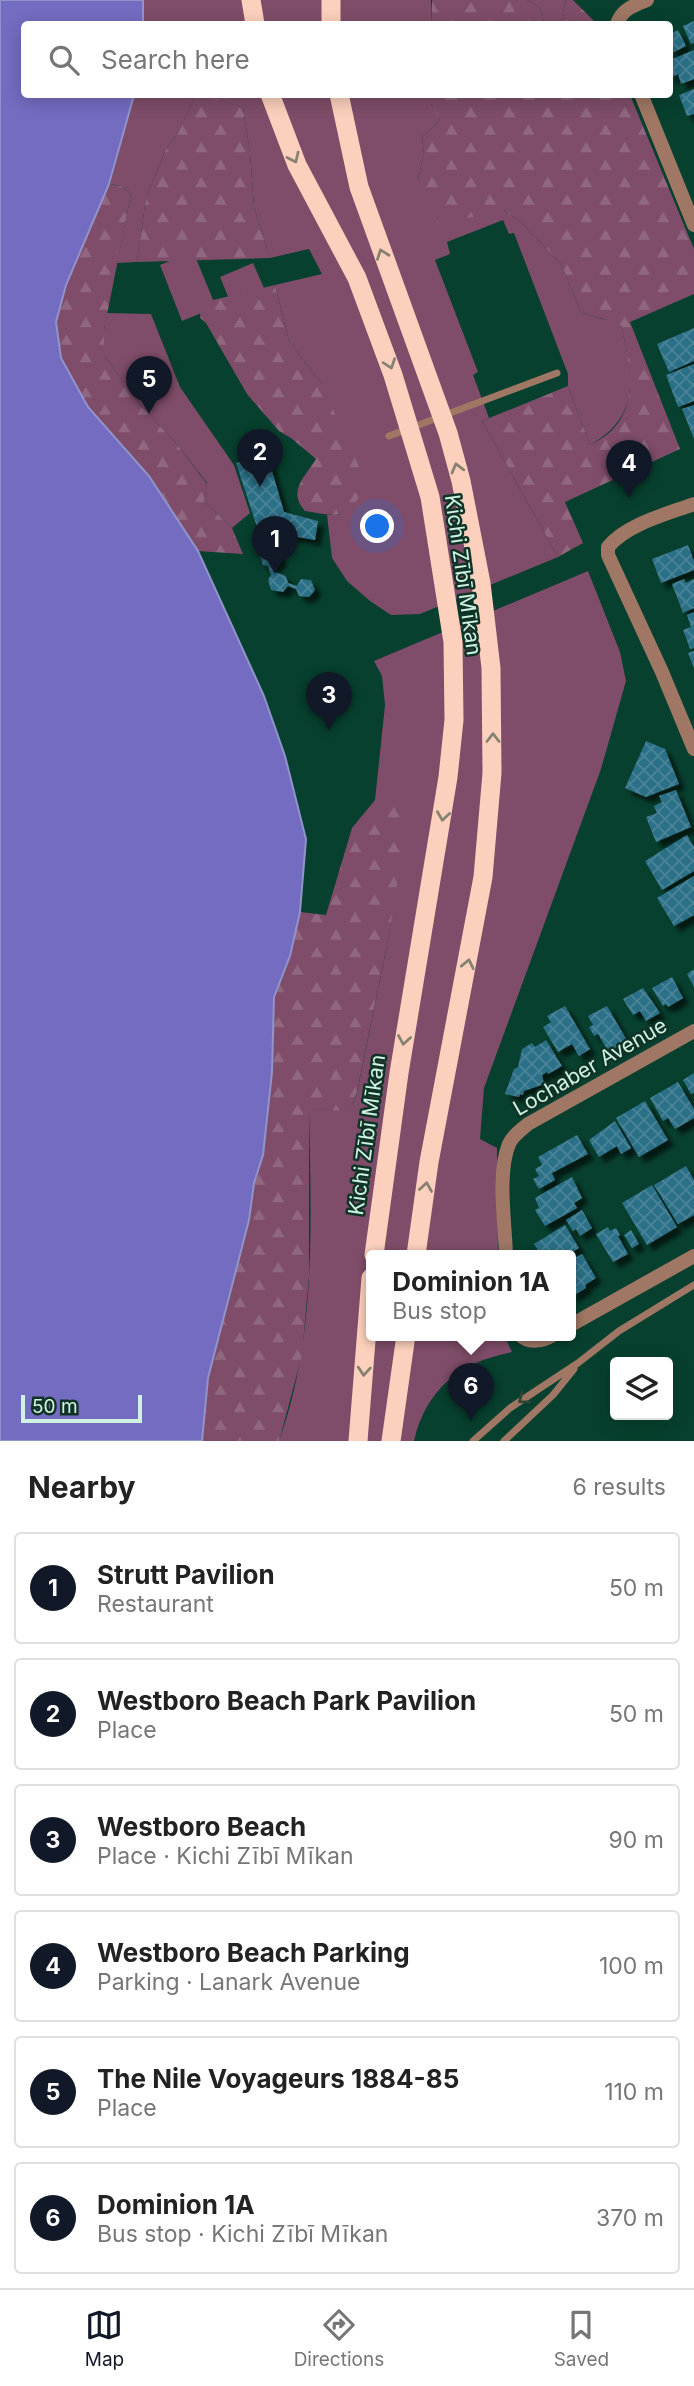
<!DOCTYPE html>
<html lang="en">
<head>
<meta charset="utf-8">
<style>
	body { margin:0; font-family:Inter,sans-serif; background:#f2f2f2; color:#222 }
	.controls { position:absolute; right:21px; bottom:21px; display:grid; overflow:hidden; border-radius:7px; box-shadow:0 4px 18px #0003 }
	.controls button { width:63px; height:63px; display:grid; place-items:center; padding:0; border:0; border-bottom:2px solid #e0e0e0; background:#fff; color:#222; font:35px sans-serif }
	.scale { position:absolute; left:21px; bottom:18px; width:121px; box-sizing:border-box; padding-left:7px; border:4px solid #d0f2e2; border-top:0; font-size:19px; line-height:24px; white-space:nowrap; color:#d0f2e2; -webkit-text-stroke:5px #0f3326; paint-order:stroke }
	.you { position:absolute; left:378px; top:527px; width:24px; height:24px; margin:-18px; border:5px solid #fff; border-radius:50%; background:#1a73e8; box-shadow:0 0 0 10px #1a73e833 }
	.badge { display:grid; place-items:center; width:46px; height:46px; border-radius:50%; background:#111827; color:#fff; font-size:23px; font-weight:700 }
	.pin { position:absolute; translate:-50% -58px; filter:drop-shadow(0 2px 4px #0008) }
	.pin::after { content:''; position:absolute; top:37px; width:24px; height:21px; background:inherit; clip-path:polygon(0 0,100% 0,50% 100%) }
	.popup { position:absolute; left:366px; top:1250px; width:210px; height:91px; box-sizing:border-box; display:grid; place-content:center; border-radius:7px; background:#fff; filter:drop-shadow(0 2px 5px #0005); font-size:23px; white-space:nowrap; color:#767676 }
	.popup b { font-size:26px; color:#222 }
	.popup::after { content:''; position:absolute; left:50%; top:100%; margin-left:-14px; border:14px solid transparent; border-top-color:#fff }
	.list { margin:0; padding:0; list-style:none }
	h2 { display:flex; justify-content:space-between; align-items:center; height:91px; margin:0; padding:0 28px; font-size:30px }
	h2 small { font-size:23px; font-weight:400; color:#767676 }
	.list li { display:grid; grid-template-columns:46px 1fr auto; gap:21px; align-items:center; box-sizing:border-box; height:112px; margin:0 14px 14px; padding:0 14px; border:2px solid #e0e0e0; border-radius:7px }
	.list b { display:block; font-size:26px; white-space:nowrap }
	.list p { margin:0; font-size:23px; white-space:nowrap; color:#767676 }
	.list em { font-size:23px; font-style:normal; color:#767676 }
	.icon { flex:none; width:38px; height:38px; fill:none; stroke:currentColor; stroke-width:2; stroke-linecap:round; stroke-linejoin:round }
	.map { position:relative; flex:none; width:694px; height:1441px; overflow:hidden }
	.search { position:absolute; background:#fff; box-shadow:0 4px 18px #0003; left:21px; right:21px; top:21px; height:77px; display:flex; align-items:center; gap:18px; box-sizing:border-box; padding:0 24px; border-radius:7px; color:#767676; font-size:26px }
	.sheet { height:847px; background:#fff }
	nav { display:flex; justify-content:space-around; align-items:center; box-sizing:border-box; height:98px; border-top:2px solid #e0e0e0; background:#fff; font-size:19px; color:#767676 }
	nav a { display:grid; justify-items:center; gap:4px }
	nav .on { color:#111827 }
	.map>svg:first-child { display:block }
	.grass { fill:#7f4d69 }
	.forest { fill:url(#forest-firs) }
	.water { fill:#746cc1; stroke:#9094cb; stroke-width:2 }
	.building { fill:url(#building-cross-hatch); filter:url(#shadow) }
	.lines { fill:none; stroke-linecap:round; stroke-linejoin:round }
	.service { stroke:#9f7764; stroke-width:7 }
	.minor { stroke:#9f7764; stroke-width:14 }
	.trunk { stroke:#fcd0bc; stroke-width:19 }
	.oneway { stroke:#868271 }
	.oneway2 { stroke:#334436 }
	.labels { text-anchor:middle; stroke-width:5; stroke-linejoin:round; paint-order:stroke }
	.street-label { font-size:21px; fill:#d0f2e2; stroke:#0f3326 }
</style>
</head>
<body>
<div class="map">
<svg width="694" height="1441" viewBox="0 0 694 1441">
	<defs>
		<pattern id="forest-firs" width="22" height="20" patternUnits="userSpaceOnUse" patternTransform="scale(1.75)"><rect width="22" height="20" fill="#7f4d69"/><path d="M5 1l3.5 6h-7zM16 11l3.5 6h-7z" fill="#90677e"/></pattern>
		<pattern id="building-cross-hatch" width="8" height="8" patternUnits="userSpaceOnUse" patternTransform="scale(1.75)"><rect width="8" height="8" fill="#2c6f87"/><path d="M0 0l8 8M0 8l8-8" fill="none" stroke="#4a8498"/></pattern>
		<filter id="shadow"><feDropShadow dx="6" dy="6" stdDeviation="2" flood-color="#0009"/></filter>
	</defs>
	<rect width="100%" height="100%" fill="#07402e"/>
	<path class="grass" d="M143 0H431V24H143Z
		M527 0H566L563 13 566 24H545L540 7Z
		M134 95H196L178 133 166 149 146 198 137 262 117 263 131 194 122 186 110 184Z
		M205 95H431V104L439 121 422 137 424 153 418 180 504 210 523 224 561 264 581 312 621 325C633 376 642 415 590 445L568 386V374L514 233 509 234 503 220 447 242 450 254 435 260 478 372 473 375 489 418 482 421 558 557 420 614 391 615 370 601 347 581 332 558 327 515H340L321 383 289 341 275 285 322 274 309 249 270 258 254 207 250 153 243 108Z
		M193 251 216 307 182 321 160 265Z
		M253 263 277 318 243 333 220 277Z
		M107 313 151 314 180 387 234 465 250 513 232 528 204 501 207 483 177 444 142 407 104 355V330Z
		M588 571 620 652 626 681 601 769 484 1088 480 1139 497 1148 498 1255H371V1335H504L512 1352C460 1362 426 1389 414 1441H279C317 1336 311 1219 309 1109L350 1110 357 1093 389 935 407 800H375L385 705 382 676 374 661Z"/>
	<path class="forest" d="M432 0H527L540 7 545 24H431Z
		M566 0H573L597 24H566L563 13Z
		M196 95 209 96 243 108 250 153 254 207 270 258 137 262 146 198 166 149 178 133Z
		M431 95H630L694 249V294L630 322 680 449 565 502 583 543 558 557 482 421 568 386 590 445C642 421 632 372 621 325L610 328 606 320 581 312 561 264 523 224 504 210 436 225 443 203 425 198 418 180 424 153 422 137 439 121 431 104Z
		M109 184 122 186 131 194 104 330V355L142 407 177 444 207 484 204 501 232 528 243 554 198 551 149 476 88 407 61 358 56 322 66 285Z
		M275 285 289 341 321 383 367 484C346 519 346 518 305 511 287 491 305 477 316 459L291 438 279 431 247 394 206 323 200 318 201 303Z
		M375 800H407L408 817 389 935 357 1092 350 1111 309 1109V1276L302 1355 280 1438 279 1441H202L208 1378 249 1220 254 1183 263 1155 272 1072 274 997 290 956 300 912 326 915 352 828Z"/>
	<path class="water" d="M0 0H143V24H24V94L134 95 109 184 66 285 56 322 61 358 88 407 149 476 198 551 264 696 285 756 306 839 300 912 290 956 274 997 272 1072 263 1155 254 1183 249 1220 208 1378 202 1441H0Z"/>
	<path class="building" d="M694 21V43L691 44 683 26Z
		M678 30 686 46 670 54V34Z
		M694 50V79L681 84 678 74 670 78V60Z
		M694 89V114L687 116 679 95Z
		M694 328V361L669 372 657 344Z
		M694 364V401L678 407 666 375Z
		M694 405V439L682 409Z
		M267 454 284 512 318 521 315 540 258 530 236 463Z
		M688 545 694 561V570L661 583 652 559Z
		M268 549 277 551 281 560 273 567 275 572 286 576 288 583 297 586 301 579 311 580 315 590 309 597 299 596 296 589 288 586 283 592 271 590 268 580 271 575 268 566 263 565 260 556Z
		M684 579 686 583 694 579V608L683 613 672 584Z
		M694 612V648L690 649 683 630 691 627 687 615Z
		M694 651V668L688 653Z
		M646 741 665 749 679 784 646 797 625 788Z
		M676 790 691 827 656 842 646 817 657 813 654 806 662 802 659 796Z
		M687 835 694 847V871L662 890 645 861Z
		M694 876V915L674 926 657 898Z
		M694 969V987L687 974Z
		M672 977 683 998 668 1007 666 1004 663 1006 652 988Z
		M643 988 660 1013 646 1021 640 1011 633 1015 623 999Z
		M565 1006 590 1049 579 1056 572 1044 558 1052 543 1027 551 1022 547 1016Z
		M607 1006 628 1042 609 1053 598 1034 594 1036 589 1027 593 1025 588 1016Z
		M546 1040 562 1066 548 1074 547 1072 542 1075 544 1084 524 1091 523 1095 520 1094 519 1097 505 1094 514 1069 518 1067 522 1049 532 1043 535 1047Z
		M694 1073V1093L691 1094 683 1080Z
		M678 1082 694 1109V1118L675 1129 668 1118 663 1121 650 1098Z
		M645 1101 668 1140 639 1157 616 1118Z
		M615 1121 631 1148 621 1154 617 1146 599 1157 589 1140Z
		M577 1135 588 1154 552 1173 555 1180 539 1189 533 1179 539 1176 535 1169 542 1165 538 1157Z
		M686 1166 694 1180V1215L678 1224 654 1185Z
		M572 1177 582 1198 574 1203 577 1208 545 1226 535 1210 539 1208 535 1198Z
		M652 1185 677 1227 647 1245 622 1203Z
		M582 1210 592 1228 580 1236 576 1229 573 1231 566 1220Z
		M565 1225 579 1248 567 1255H541L534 1244Z
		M608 1227 610 1231 616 1228 620 1235 618 1236 628 1254 613 1262 596 1234Z
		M631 1230 639 1244 632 1248 624 1235Z
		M582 1254 596 1278 585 1285 586 1288 571 1297V1260Z"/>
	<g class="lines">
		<path class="service" d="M389 436 557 373
			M473 1441 510 1408 578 1363 619 1331 694 1285
			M504 1441 553 1395 574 1369"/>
		<path class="minor" d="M617 24C622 9 633 6 647 0
			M641 94 694 225
			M694 504C667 514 627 524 608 547V555L662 672 694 749
			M506 1255C505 1223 497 1173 509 1144 513 1135 521 1130 528 1124L694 1031
			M571 1325 694 1256
			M520 1335C529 1344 543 1341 553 1335"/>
		<path class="trunk" d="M251 0 255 24
			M331 0V24
			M270 94 297 165 357 278 393 375 430 497 453 642 454 720 448 777 399 1073 374 1255
			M339 94 359 187 448 433 461 481 481 583 491 668 492 773 483 877 429 1162 416 1255
			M358 1441 371 1278
			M391 1441 406 1335"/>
	</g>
	<defs><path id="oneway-chevron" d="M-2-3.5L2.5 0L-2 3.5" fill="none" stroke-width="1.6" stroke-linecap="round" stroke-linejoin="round" transform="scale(1.75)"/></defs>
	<g class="oneway">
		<use href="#oneway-chevron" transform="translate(294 158) rotate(65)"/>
		<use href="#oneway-chevron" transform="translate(382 254) rotate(-110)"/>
		<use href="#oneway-chevron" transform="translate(390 364) rotate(71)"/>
		<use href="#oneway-chevron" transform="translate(457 468) rotate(-105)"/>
		<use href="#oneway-chevron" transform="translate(493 738) rotate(-90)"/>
		<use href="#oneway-chevron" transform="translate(443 816) rotate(98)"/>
		<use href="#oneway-chevron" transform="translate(468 964) rotate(-78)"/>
		<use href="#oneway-chevron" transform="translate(404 1040) rotate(99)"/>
		<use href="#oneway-chevron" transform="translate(426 1187) rotate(-81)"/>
		<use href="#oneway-chevron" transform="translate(364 1371) rotate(94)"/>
	</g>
	<use class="oneway2" href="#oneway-chevron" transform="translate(523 1399) rotate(144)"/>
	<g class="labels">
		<g class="street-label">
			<text transform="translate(463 575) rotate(82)" y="7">Kichi Zībī Mīkan</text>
			<text transform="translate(590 1067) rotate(-30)" y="7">Lochaber Avenue</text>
			<text transform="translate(367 1135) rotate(-82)" y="7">Kichi Zībī Mīkan</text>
		</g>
	</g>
</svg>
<div class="controls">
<button><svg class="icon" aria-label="layers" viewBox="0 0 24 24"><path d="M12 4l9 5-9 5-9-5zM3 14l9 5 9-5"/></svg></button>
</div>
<div class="scale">50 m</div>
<div class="you"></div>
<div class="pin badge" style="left:275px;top:574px">1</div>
<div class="pin badge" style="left:260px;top:487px">2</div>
<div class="pin badge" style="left:329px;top:730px">3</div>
<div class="pin badge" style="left:629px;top:498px">4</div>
<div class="pin badge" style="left:149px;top:414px">5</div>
<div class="pin badge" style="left:471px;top:1421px">6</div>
<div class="popup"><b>Dominion 1A</b>Bus stop</div>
<div class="search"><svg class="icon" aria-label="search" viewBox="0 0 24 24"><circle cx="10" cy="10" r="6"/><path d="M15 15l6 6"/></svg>Search here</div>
</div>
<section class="sheet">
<h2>Nearby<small>6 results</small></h2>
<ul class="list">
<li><span class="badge">1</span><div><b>Strutt Pavilion</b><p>Restaurant</p></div><em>50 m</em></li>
<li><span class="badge">2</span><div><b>Westboro Beach Park Pavilion</b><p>Place</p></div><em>50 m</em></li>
<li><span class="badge">3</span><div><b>Westboro Beach</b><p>Place · Kichi Zībī Mīkan</p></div><em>90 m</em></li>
<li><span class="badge">4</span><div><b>Westboro Beach Parking</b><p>Parking · Lanark Avenue</p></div><em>100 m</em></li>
<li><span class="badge">5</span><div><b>The Nile Voyageurs 1884-85</b><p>Place</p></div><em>110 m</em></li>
<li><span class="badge">6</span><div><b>Dominion 1A</b><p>Bus stop · Kichi Zībī Mīkan</p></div><em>370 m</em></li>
</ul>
</section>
<nav>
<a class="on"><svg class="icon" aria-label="map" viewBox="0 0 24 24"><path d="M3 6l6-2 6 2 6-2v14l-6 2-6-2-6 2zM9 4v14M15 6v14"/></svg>Map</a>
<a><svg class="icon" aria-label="directions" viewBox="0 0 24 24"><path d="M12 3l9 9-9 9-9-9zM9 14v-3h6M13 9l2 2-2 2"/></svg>Directions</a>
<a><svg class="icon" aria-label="saved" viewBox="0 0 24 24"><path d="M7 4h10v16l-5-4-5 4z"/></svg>Saved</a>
</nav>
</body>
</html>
